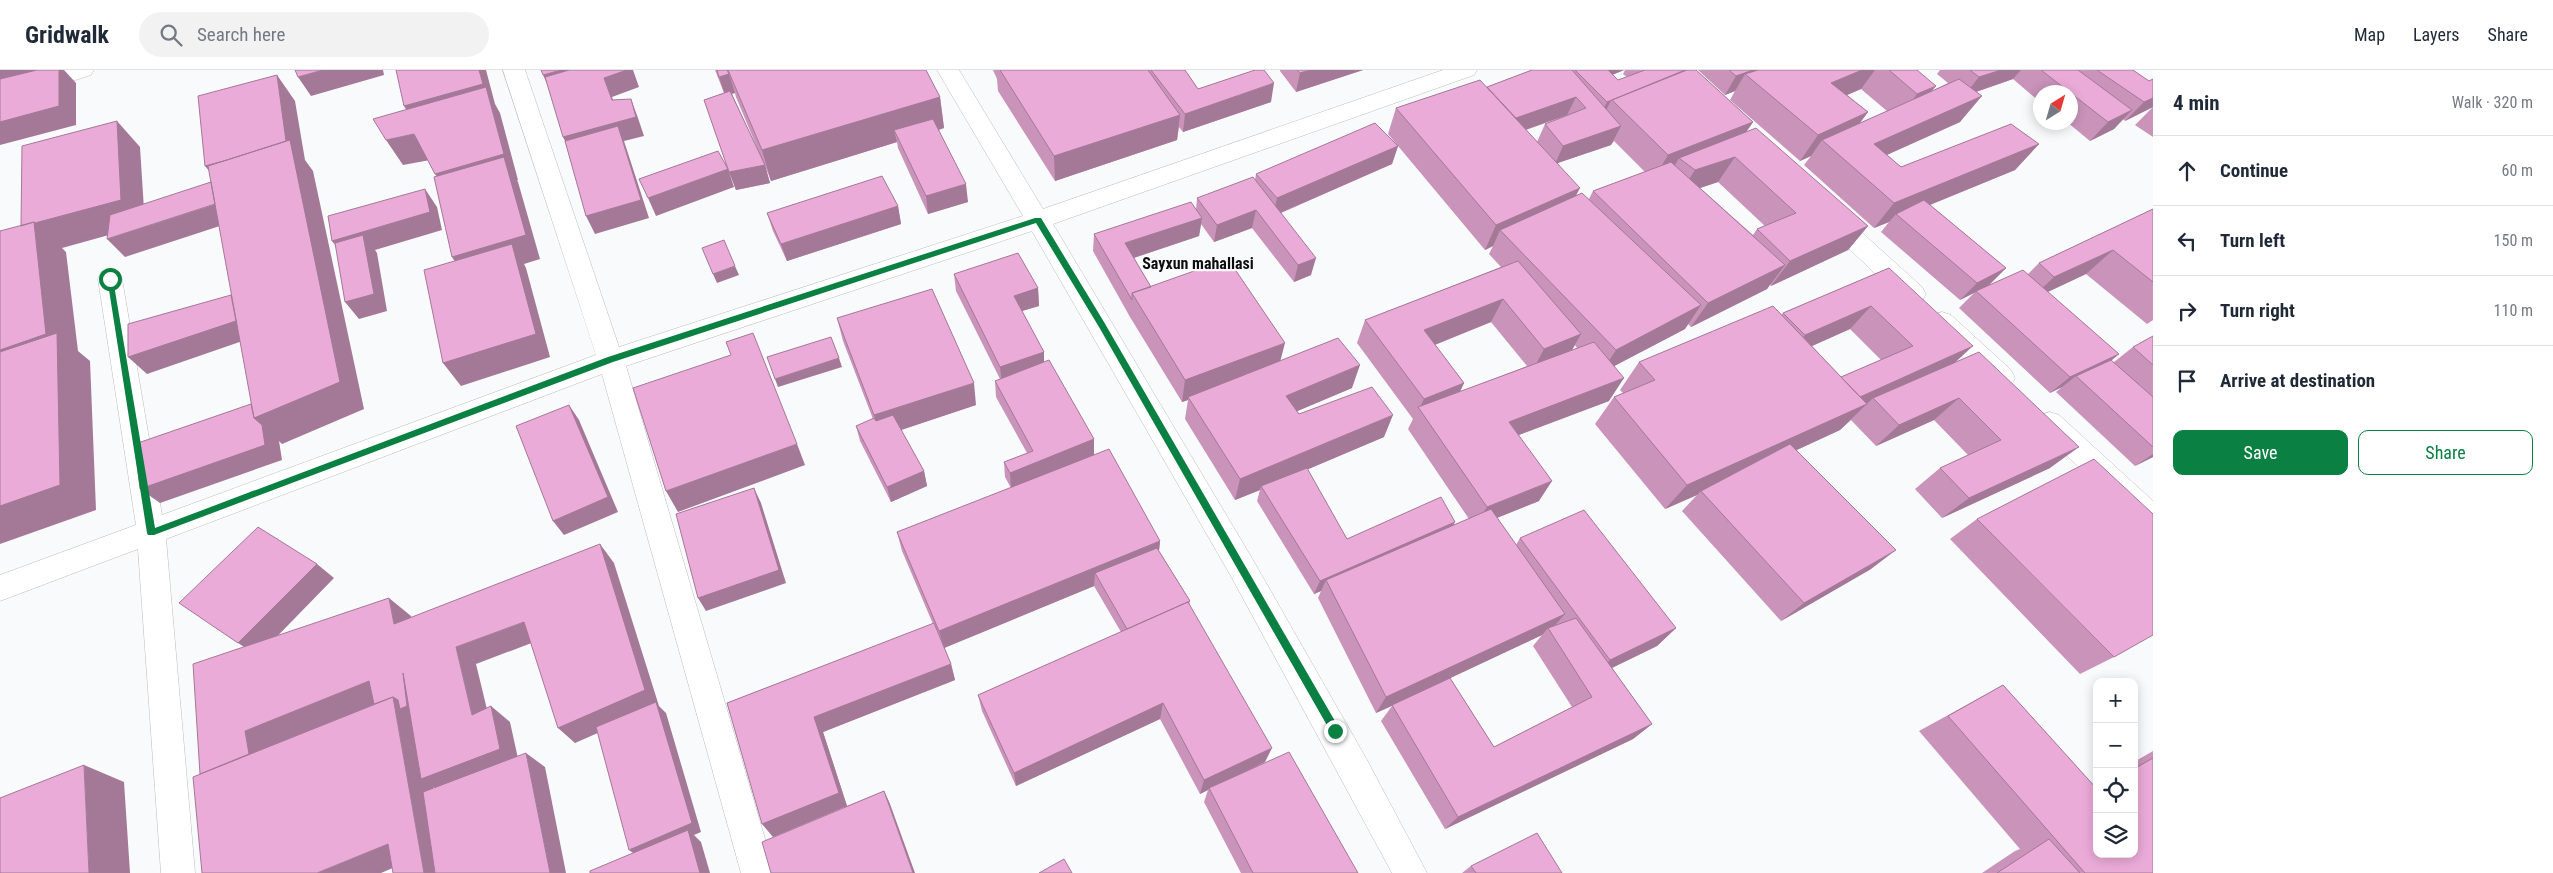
<!DOCTYPE html>
<html lang="en">
<head>
<meta charset="utf-8">
<style>
	body { margin:0; font-family:"Roboto Condensed",sans-serif; background:#f2f2f3; color:#1f2937 }
	.controls { position:absolute; right:15px; bottom:15px; display:grid; overflow:hidden; border-radius:10px; box-shadow:0 2px 12px #0003 }
	.controls button { width:45px; height:45px; display:grid; place-items:center; padding:0; border:0; border-bottom:1px solid #e0e1e3; background:#fff; color:#1f2937; font:25px sans-serif }
	.compass { position:absolute; left:2033px; top:15px; width:45px; height:45px; border-radius:50%; background:#fff; box-shadow:0 2px 12px #0003; rotate:37deg }
	.stop { position:absolute; width:15px; height:15px; margin:-11px; border:4px solid #0b8043; border-radius:50%; background:#fff }
	.stop.end { background:#0b8043; border-color:#fff; box-shadow:0 1px 5px #0008 }
	.list { margin:0; padding:0; list-style:none }
	h2 { display:flex; justify-content:space-between; align-items:center; height:65px; margin:0; padding:0 20px; font-size:21px }
	h2 small { font-size:16px; font-weight:400; color:#747a83 }
	.list li { display:grid; grid-template-columns:32px 1fr auto; gap:15px; align-items:center; box-sizing:border-box; height:70px; padding:0 20px; border-top:1px solid #e0e1e3 }
	.list b { display:block; font-size:19px; white-space:nowrap }
	.list em { font-size:16px; font-style:normal; color:#747a83 }
	.actions { display:flex; gap:10px; padding:15px 20px }
	.actions a { flex:1; padding:11px 0; border:1px solid #0b8043; border-radius:10px; text-align:center; font-size:18px; color:#0b8043 }
	.actions .main { background:#0b8043; color:#fff }
	.icon { flex:none; width:28px; height:28px; fill:none; stroke:currentColor; stroke-width:2; stroke-linecap:round; stroke-linejoin:round }
	.map { position:relative; flex:none; width:2153px; height:803px; overflow:hidden }
	header { display:flex; align-items:center; gap:30px; box-sizing:border-box; height:70px; padding:0 25px; background:#fff; border-bottom:1px solid #e0e1e3 }
	header strong { font-size:24px }
	nav { display:flex; gap:28px; margin-inline-start:auto; font-size:18px }
	.search { width:350px; height:45px; background:#f2f2f3; display:flex; align-items:center; gap:12px; box-sizing:border-box; padding:0 18px; border-radius:28px; color:#747a83; font-size:19px }
	main { display:flex }
	aside { flex:1; background:#fff }
	.map>svg:first-child { display:block }
	.lines { fill:none; stroke-linecap:round; stroke-linejoin:round }
	.street-casing { stroke:#bbbcbd; stroke-width:1 }
	.street { fill:#fff; fill-rule:evenodd }
	.wall { fill:#c993ba; fill-rule:evenodd }
	.shaded-wall { fill:#a47897 }
	.building { fill:#eaabd8; stroke:#a47897 }
	.route { fill:#0b8043 }
	.labels { text-anchor:middle; stroke-width:4.5; stroke-linejoin:round; paint-order:stroke }
	.neighbourhood-label { font-size:16px; font-weight:bold; fill:#0e0e0f; stroke:#f9fafb }
</style>
</head>
<body>
<header>
<strong>Gridwalk</strong>
<div class="search"><svg class="icon" aria-label="search" viewBox="0 0 24 24"><circle cx="10" cy="10" r="6"/><path d="M15 15l6 6"/></svg>Search here</div>
<nav><a>Map</a><a>Layers</a><a>Share</a></nav>
</header>
<main>
<div class="map">
<svg width="2153" height="803" viewBox="0 0 2153 803">
	<rect width="100%" height="100%" fill="#f9fafb"/>
	<g class="lines">
		<g class="street-casing">
			<path id="street" d="M58 0H94L91 5 0 34V18Z
				M503 0H525L619 277 1023 146 937 0H959L1043 139 1443 0H1477L1474 5 1053 154 1253 490 1367 690 1427 803H1392L1232 508 1032 161 626 296 775 803H741L602 304 166 469 195 803H161L138 479 0 531V505L136 455 98 209 101 202 110 199 119 202 122 209 162 445 596 285Z
				M1829 137 1837 140 1922 217 1926 224 1922 231 1913 234 1904 231 1821 152 1817 146 1821 140Z
				M1942 242 1951 245 2011 300 2015 308 2011 316 2002 319 1993 316 1933 259 1929 252 1933 245Z
				M2050 342 2059 345 2153 431V461L2143 458 2041 361 2037 353 2041 345Z"/>
		</g>
		<use href="#street" class="street"/>
	</g>
	<path class="wall" d="M715 0H926L940 27 944 58 939 60 968 132 928 144 898 78 897 72 771 111 765 96 770 113 736 120 704 30 724 23ZM735 23 736 27 763 92 732 24Z
		M993 0H1185L1198 19 1271 32 1183 62 1179 57 1177 70 1055 111 998 21 997 9Z
		M1280 0H1363L1296 22 1280 1Z
		M1532 0H1624L1612 5 1618 10 1627 7 1623 4 1625 0H1696L1753 52 1746 62 1868 156 1848 180 1771 216 1770 214 1767 219 1691 257 1688 254 1685 259 1614 296 1609 331 1519 365 1539 431 1497 448 1516 475 1520 468 1676 558 1657 576 1612 598 1652 654 1633 669 1445 759 1381 651 1392 636 1376 643 1318 528 1321 521 1314 524 1257 431 1260 420 1235 430 1185 349 1188 330 1182 332 1130 247 1093 181 1094 164 1196 140 1197 128 1255 110 1256 104 1398 76 1392 94 1281 143 1311 205 1294 212 1252 158 1214 172 1201 154 1199 166 1134 188 1151 217 1280 291 1352 318 1297 341 1299 344 1384 367 1307 399 1347 469 1455 452 1453 455 1469 449 1408 359 1413 349 1357 273 1365 250 1501 197 1489 184 1493 176 1485 180 1388 64 1396 38 1487 17ZM1567 45 1545 54 1537 72 1526 60ZM1614 71 1645 102 1593 121 1589 129 1576 126 1557 93 1611 75ZM1718 112 1765 156 1757 159 1753 165 1700 118ZM1491 252 1527 296 1460 322 1464 313 1435 275ZM1575 275 1577 278 1572 280ZM1542 565 1533 576 1572 637 1494 677 1450 608Z
		M1698 0H1917L1932 21 1948 13 1937 4 1940 0H2133L2149 11 2153 9V37L2125 51 2123 49 2114 59 2090 71 2067 52H2070V22H2040V32L2013 9 1976 22 1960 52 1887 85 1901 97 2039 74 2015 100 1930 135 2006 198 1988 216 2028 204 2039 193 2153 139V250L2147 254 2086 204 2047 222 2119 284 2111 291 2114 292 2133 277 2153 266V387L2135 396 2056 322 2062 317 2050 323 1959 238 1975 222 1960 230 1881 162 1889 152 1874 158 1804 95 1811 86 1800 91 1730 30 1735 21 1725 25ZM1861 19 1887 41 1860 53 1868 42 1847 25Z
		M2153 37V67L2135 55Z
		M898 136 901 154 787 191 773 161 767 143Z
		M1889 198 1954 293 2050 398 1942 448 1915 419 1940 398 1968 385 1934 350 1876 376 1851 350 1840 360 1797 380 1871 499 1781 551 1682 441 1697 425 1665 439 1595 354 1614 327 1623 323 1620 320 1639 292 1781 245 1783 243ZM1850 259 1881 290 1841 307 1812 276Z
		M954 204 1038 218 1039 236 1022 241 1044 282V292L1094 385 1039 407 1160 471 1159 481 1190 531 1189 535 1265 692 1249 700 1358 803H1241L1204 732 1208 720 1200 724 1160 649 1016 716 982 641 978 625 1121 562 1094 516 944 578 951 594 955 610 823 662 847 736 884 721 890 734 844 737 773 767 727 633 933 554 902 481 897 462 1011 418 1005 407 1004 392 1027 383 996 327 995 311 1000 309 956 221Z
		M837 248 976 335 901 360 924 401 927 416 891 432 860 371 856 356 873 349 843 271Z
		M1977 449 2114 587 2080 604 1950 469Z
		M2003 615 2094 716 2097 714V784H2134V692L2153 681V803H1982L2015 781 2020 779 1919 661Z
		M1471 796 1562 803H1462Z"/>
	<path class="shaded-wall" d="M0 0H54L0 15Z
		M59 0H64L76 13V55L0 75V52Z
		M323 0H383L384 5 311 26 298 7Z
		M479 0H486L495 34 500 43 518 110H517L518 112 540 189 524 194 526 198 550 287 461 316 443 293 468 211 452 187 451 129 435 104 420 61 404 36Z
		M561 0H634H633L639 17 612 27 620 49 552 24 543 5Z
		M1310 0H1363L1296 22 1300 3Z
		M1605 0H1624L1600 10Z
		M1753 0H1764L1745 4 1735 21 1725 25 1736 6Z
		M1862 0H1875L1861 19 1814 39 1831 13Z
		M2001 0H2021L2013 9 1964 26 1979 7Z
		M729 4 735 23 725 25 719 7Z
		M277 5 295 31 305 90 313 101 364 339 282 374 279 371 282 390 160 433 140 419 254 348 226 122 205 96Z
		M1274 13 1271 32 1183 62 1185 44Z
		M1936 16 1915 42 1898 50 1917 24Z
		M1982 26 1960 52 1855 99 1874 74Z
		M940 27 944 58 900 71 894 60 897 72 771 111 762 80Z
		M1576 27 1567 45 1508 66 1516 48Z
		M2153 28V37L2125 51 2144 32Z
		M631 29 638 48 644 66 624 71 649 148 595 164 586 146 572 85 563 67Z
		M1611 30 1602 49 1597 51 1607 32Z
		M2132 40 2114 59 2090 71 2108 52Z
		M1868 42 1849 67 1822 70 1811 86 1800 91 1818 65Z
		M1180 45 1177 70 1055 111 1054 86Z
		M117 51 140 77 145 155 62 178 66 182 78 281 90 291 96 440 0 474V280L34 152Z
		M1753 52 1736 77 1679 88 1670 104 1653 110 1668 85Z
		M1621 56 1611 75 1555 94 1563 76Z
		M414 64 430 90 403 95 386 70Z
		M2039 74 2015 100 1900 147 1896 144 1889 152 1874 158 1894 133Z
		M1398 76 1392 94 1273 146 1277 128Z
		M1735 87 1718 112 1679 125 1695 100Z
		M765 95 770 113 736 120 729 102Z
		M728 99 734 117 656 146 648 128Z
		M966 114 968 132 928 144 926 126Z
		M1580 118 1567 143 1500 160 1493 176 1485 180 1496 155Z
		M425 119 437 137 442 160 375 180 377 183 387 241 359 249 345 232 346 189 332 171Z
		M219 133 235 151 125 187 107 169Z
		M898 136 901 154 787 191 781 174Z
		M1256 140 1252 158 1214 172 1217 155Z
		M1202 148 1199 166 1124 191 1125 173Z
		M1868 156 1848 180 1771 216 1790 191Z
		M2113 180 2086 204 2029 231 2054 207Z
		M1316 188 1311 205 1294 212 1298 195Z
		M1785 195 1767 219 1691 257 1708 233Z
		M735 196 739 205 717 213 713 204Z
		M2006 198 1988 216 1960 230 1977 213Z
		M1038 218 1039 236 1015 243 1014 226Z
		M1503 229 1491 252 1414 283 1424 260Z
		M1701 235 1685 259 1601 303 1616 280Z
		M1871 236 1850 259 1785 288 1805 265Z
		M237 250 254 267 147 304 128 287Z
		M1581 264 1568 287 1532 302 1544 279Z
		M1285 273 1279 296 1188 327V330L1182 332 1185 310Z
		M1973 276 1948 299 1873 328 1840 360 1703 423 1701 421 1697 425 1665 439 1687 415 1860 327Z
		M1044 282V298L1002 314 1000 297Z
		M2119 284 2098 301 2076 306 2062 317 2050 323 2070 307Z
		M839 288 842 297 778 317 775 309Z
		M1360 295 1352 318 1281 348 1286 326Z
		M1624 308 1609 331 1497 373 1509 352Z
		M974 313 976 335 880 367 874 345Z
		M1464 313 1453 335 1419 339 1424 329Z
		M1959 328 1934 350 1876 376 1899 355Z
		M569 335 579 350 618 442 564 465 553 451Z
		M1393 345 1384 367 1262 419 1261 416 1260 420 1235 430 1240 409Z
		M1094 369V385L1011 418 1010 403Z
		M797 374 805 395 678 442 666 421Z
		M2079 377 2050 398 1942 448 1969 428Z
		M2153 384V387L2135 396Z
		M924 401 927 416 891 432 887 417Z
		M1552 411 1539 431 1474 457 1487 437Z
		M754 418 761 433 786 513 706 541 698 528Z
		M1455 452 1447 467 1326 510 1321 521 1314 524 1320 511Z
		M1160 471 1158 490 1095 503 1094 516 944 578 939 561Z
		M600 474 614 493 659 636 666 643 701 762 694 765 701 772 710 803H700L640 788 629 780 657 637 575 673 558 658Z
		M1896 480 1871 499 1781 551 1804 533Z
		M317 494 334 508 258 586 238 573Z
		M389 528 411 546 415 571 394 554Z
		M1565 544 1550 561 1548 558 1542 565 1376 643 1386 627Z
		M524 552 542 569 476 594 492 660 472 645 456 577Z
		M1676 558 1657 576 1593 607 1610 590Z
		M951 594 955 610 823 662 847 736 773 767 762 754 814 647Z
		M403 603 431 705 491 636 510 652 519 693 443 723 433 717 449 803H424L393 627Z
		M369 611 392 627 201 709 245 661Z
		M1163 633 1160 649 1016 716 1014 703Z
		M1652 654 1633 669 1445 759 1458 747Z
		M1272 678 1265 692 1209 719V718L1208 720 1200 724 1204 710Z
		M526 683 545 697 566 803H550Z
		M84 695 124 712 130 803H89Z
		M884 721 890 734 915 803H913Z
		M388 774 416 788 381 803H317Z"/>
	<path class="building" d="M37 0H59V36L0 52V9Z
		M295 0H323L298 7Z
		M396 0H479L483 14 404 36Z
		M541 0H561L543 5Z
		M569 0H627L604 8 612 30 631 29 636 47 563 67 545 7Z
		M717 0H727L729 4 719 7Z
		M728 0H926L940 27 762 80Z
		M1000 0H1148L1180 45 1054 86Z
		M1151 0H1185L1198 19 1255 0H1264L1274 13 1185 44Z
		M1297 0H1310L1300 3Z
		M1532 0H1572L1621 56 1563 76 1545 54 1586 38 1576 27 1516 48 1487 17Z
		M1575 0H1608L1618 10 1645 0H1685L1607 32Z
		M1687 0H1696L1753 52 1668 85 1612 30Z
		M1729 0H1753L1736 6Z
		M1758 0H1862L1831 13 1868 42 1818 65 1745 4Z
		M1889 0H1917L1936 16 1917 24Z
		M1970 0H2001L1979 7Z
		M2041 0H2078L2132 40 2108 52Z
		M2097 0H2133L2149 11 2153 9V28L2144 32Z
		M277 5 286 71 227 90 205 96 198 26Z
		M1959 9 1982 26 1874 74 1901 97 2011 54 2039 74 1894 133 1822 70Z
		M1480 10 1580 118 1496 155 1396 38Z
		M486 17 504 84 435 104 414 64 386 70 373 49Z
		M730 21 765 95 729 102 704 30Z
		M933 49 966 114 926 126 894 60Z
		M117 51 121 130 35 153 34 152 21 156 22 76Z
		M1375 53 1398 76 1277 128 1256 104Z
		M618 56 641 130 586 146 565 71Z
		M1756 58 1868 156 1790 191 1757 159 1796 143 1735 87 1695 100 1679 88Z
		M290 70 340 312 254 348 208 96Z
		M718 81 728 99 648 128 639 109Z
		M504 87 526 165 452 187 434 107Z
		M1671 92 1785 195 1708 233 1593 121Z
		M882 106 898 136 781 174 767 143Z
		M1253 107 1316 188 1298 195 1256 140 1217 155 1197 128Z
		M211 112 215 134 107 169 110 145Z
		M425 119 430 142 332 171 328 146Z
		M1582 123 1701 235 1616 280 1500 160Z
		M1924 130 2006 198 1977 213 1896 144Z
		M1191 132 1202 148 1125 173 1151 217 1132 223V230L1094 164Z
		M2153 139V212L2113 180 2054 207 2039 193Z
		M34 152 46 264 0 280V161Z
		M363 165 374 224 345 232 335 173Z
		M724 170 735 196 713 204 702 178Z
		M512 174 536 264 443 293 424 200Z
		M1018 183 1038 218 1014 226 1044 282 1000 297 954 204Z
		M1228 189 1285 273 1185 310 1132 223Z
		M1518 191 1581 264 1544 279 1503 229 1424 260 1464 313 1424 329 1365 250Z
		M1889 198 1973 276 1860 327 1841 307 1913 276 1871 236 1805 265 1783 243Z
		M2023 200 2119 284 2070 307 1976 221Z
		M932 219 974 313 874 345 837 248Z
		M231 225 236 251 128 287V254Z
		M1773 236 1867 334 1687 415 1614 327 1655 310 1639 292Z
		M57 263 60 415 0 436V282Z
		M753 263 797 374 666 421 633 318 731 285 726 272Z
		M2153 266V295L2133 277Z
		M831 267 839 288 775 309 767 287Z
		M1338 268 1360 295 1286 326 1299 344 1372 317 1393 345 1240 409 1188 327Z
		M1594 272 1624 308 1509 352 1552 411 1487 437 1418 337Z
		M1979 282 2079 377 1969 428 1940 398 2001 370 1959 328 1899 355 1873 328Z
		M1049 290 1094 369 1010 403 1004 392 1033 381 995 311Z
		M2111 290 2153 327V377L2076 306Z
		M251 334 254 348 262 355 265 375 140 419 135 374Z
		M569 335 608 427 553 451 516 356Z
		M893 345 924 401 887 417 856 356 874 348 876 351Z
		M1790 374 1896 480 1804 533 1701 421Z
		M1109 379 1160 471 939 561 897 462Z
		M2094 389 2153 444V565L2114 587 1977 449Z
		M1307 398 1347 469 1441 427 1455 452 1320 511 1261 416Z
		M754 418 779 500 698 528 676 444Z
		M1491 439 1565 544 1386 627 1326 510Z
		M1584 440 1676 558 1610 590 1520 468Z
		M258 457 317 494 238 573 179 533Z
		M600 474 645 620 558 658 524 552 456 577 472 645 491 636 500 679 421 709 403 603 407 636 400 639 398 630 393 627 374 634 369 611 245 661 249 684 200 704 193 594 389 528 394 554Z
		M1157 478 1190 531 1127 559 1095 503Z
		M1188 532 1272 678 1204 710 1163 633 1014 703 978 625Z
		M1576 548 1652 654 1458 747 1392 635 1450 608 1494 677 1592 627 1548 558Z
		M934 553 951 594 814 647 839 723 762 754 727 633Z
		M2003 615 2097 719V784H2134V699L2153 688V803H2085L1948 646Z
		M393 627 424 803H393L388 774 317 803H202L193 707Z
		M656 632 692 753 629 780 596 657Z
		M1289 682 1358 803H1253L1209 718Z
		M526 683 550 803H435L423 722Z
		M84 695 89 803H0V728Z
		M884 721 913 803H771L762 772Z
		M688 760 700 803H590V801Z
		M1537 763 1562 803H1476L1471 796Z
		M2049 769 2080 803H1997Z
		M1064 789 1072 803H1039Z"/>
	<path class="route" d="M1035 148H1041L1104 252 1339 658V664H1332L1099 257 1036 153 613 292 154 465H148L147 463 107 207 113 209 155 458 608 287Z"/>
	<g class="labels">
		<g class="neighbourhood-label">
			<text x="1198" y="199">Sayxun mahallasi</text>
		</g>
	</g>
</svg>
<div class="controls">
<button>+</button>
<button>−</button>
<button><svg class="icon" aria-label="locate" viewBox="0 0 24 24"><circle cx="12" cy="12" r="6"/><path d="M12 2v4M12 18v4M2 12h4M18 12h4"/></svg></button>
<button><svg class="icon" aria-label="layers" viewBox="0 0 24 24"><path d="M12 4l9 5-9 5-9-5zM3 14l9 5 9-5"/></svg></button>
</div>
<svg class="compass" viewBox="-18 -18 36 36"><path d="M0-13l5 13h-10z" fill="#e53935"/><path d="M0 13l5-13h-10z" fill="#747a83"/></svg>
<div class="stop" style="left:110px;top:209px"></div>
<div class="stop end" style="left:1335px;top:661px"></div>
</div>
<aside>
<h2>4 min<small>Walk · 320 m</small></h2>
<ul class="list">
<li><svg class="icon" aria-label="ahead" viewBox="0 0 24 24"><path d="M12 20V5M6 11l6-6 6 6"/></svg><div><b>Continue</b></div><em>60 m</em></li>
<li><svg class="icon" aria-label="left" viewBox="0 0 24 24"><path d="M17 20v-9H6M10 6l-5 5 5 5"/></svg><div><b>Turn left</b></div><em>150 m</em></li>
<li><svg class="icon" aria-label="right" viewBox="0 0 24 24"><path d="M7 20v-9h11M14 6l5 5-5 5"/></svg><div><b>Turn right</b></div><em>110 m</em></li>
<li><svg class="icon" aria-label="arrive" viewBox="0 0 24 24"><path d="M6 21V4h12l-3 4 3 4H6"/></svg><div><b>Arrive at destination</b></div></li>
</ul>
<div class="actions"><a class="main">Save</a><a>Share</a></div>
</aside>
</main>
</body>
</html>
